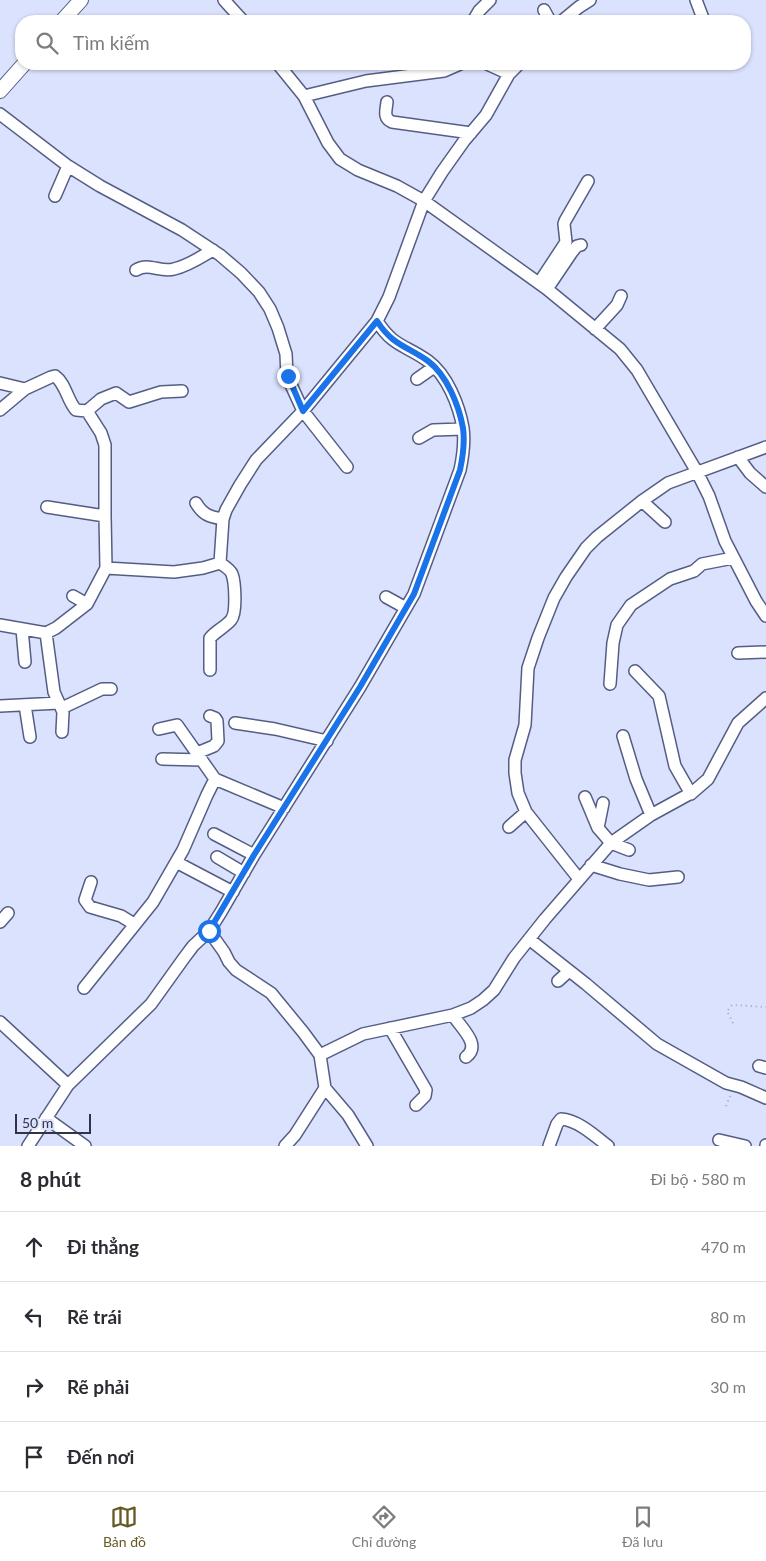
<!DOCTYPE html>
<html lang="vi">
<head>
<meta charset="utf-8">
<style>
	body { margin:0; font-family:Lato,sans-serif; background:#f7f7f7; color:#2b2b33 }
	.scale { position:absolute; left:15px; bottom:12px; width:76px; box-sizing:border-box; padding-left:5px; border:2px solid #303446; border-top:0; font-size:14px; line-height:18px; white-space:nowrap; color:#303446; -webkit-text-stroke:4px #dbe2fe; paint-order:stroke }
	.stop { position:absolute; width:15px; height:15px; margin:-11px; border:4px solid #1a73e8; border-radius:50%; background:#fff }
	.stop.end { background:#1a73e8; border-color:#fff; box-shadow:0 1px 5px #0008 }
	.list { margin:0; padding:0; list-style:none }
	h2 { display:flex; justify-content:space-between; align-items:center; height:65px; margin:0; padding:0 20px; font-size:21px }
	h2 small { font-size:16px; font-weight:400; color:#7c7c81 }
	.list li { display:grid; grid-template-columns:32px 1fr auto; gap:15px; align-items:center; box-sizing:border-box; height:70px; padding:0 20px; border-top:1px solid #e1e1e2 }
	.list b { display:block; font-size:19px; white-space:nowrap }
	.list em { font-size:16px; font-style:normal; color:#7c7c81 }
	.icon { flex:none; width:28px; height:28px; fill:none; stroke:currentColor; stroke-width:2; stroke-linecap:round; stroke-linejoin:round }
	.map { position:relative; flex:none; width:766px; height:1146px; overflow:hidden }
	.search { position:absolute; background:#fff; box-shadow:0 1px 4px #0004; left:15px; right:15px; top:15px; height:55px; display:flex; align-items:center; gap:12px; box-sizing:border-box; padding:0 18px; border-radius:20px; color:#7c7c81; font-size:19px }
	.sheet { height:345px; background:#fff }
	nav { display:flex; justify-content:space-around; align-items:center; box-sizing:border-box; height:70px; border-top:1px solid #e1e1e2; background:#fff; font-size:14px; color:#7c7c81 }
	nav a { display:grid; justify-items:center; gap:2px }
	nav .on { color:#665926 }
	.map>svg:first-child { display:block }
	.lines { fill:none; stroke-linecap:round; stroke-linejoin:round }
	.minor-casing { stroke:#555d85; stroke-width:14 }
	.major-casing { stroke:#555d85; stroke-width:16 }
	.path { stroke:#9da3bc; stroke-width:2; stroke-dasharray:1 4; stroke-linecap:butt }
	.minor { stroke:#fff; stroke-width:11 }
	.major { stroke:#fff; stroke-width:14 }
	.route { stroke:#1a73e8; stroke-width:6 }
</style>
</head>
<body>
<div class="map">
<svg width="766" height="1146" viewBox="0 0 766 1146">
	<rect width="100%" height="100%" fill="#dbe2fe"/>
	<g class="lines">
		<g class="minor-casing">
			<path id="minor" d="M224 0 243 21
				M696 0 704 21
				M544 10 550 21
				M473 21 479 11 490 0
				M562 21 579 7 590 0
				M278 64 304 96 328 143 340 159 358 170 397 186 424 201 547 289 620 349 637 370 697 472 709 496 725 541 756 601 766 616
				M487 64 509 74
				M304 96 366 81 444 71 460 64
				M387 102C386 111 383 118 392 122L471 133
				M0 114 68 166 100 186 182 230 220 255 241 273 259 292 270 309 278 328 286 354 287 376 303 411 347 467
				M55 196 68 166
				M136 270C149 262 160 273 174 269 188 266 201 257 213 250
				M539 283 566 242 564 224 565 221 588 181
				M547 289 572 252 577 246 581 245
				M595 329 617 305 621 296
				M417 379 434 367
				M0 383 25 389
				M0 410 25 389 51 377 55 376C66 384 67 400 76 410L87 411 101 433 105 445V516L106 568 87 604 56 628 46 633 0 625
				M87 411 101 399 116 393 129 402 161 392 182 391
				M419 438 433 430 463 429
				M738 457 750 473 766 487
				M642 501 665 522
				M196 503C203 515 210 517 223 519
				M47 507 105 516
				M106 568 174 572 203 568 220 563 223 519 226 510 240 485 256 460 303 411 377 321 389 297 424 201 442 172 464 141 486 115 509 74 519 64
				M73 596 87 604
				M386 597 406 608
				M22 629 25 662
				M46 633 54 692 63 712 62 732
				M738 653 766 652
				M210 670V638C216 631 225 627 231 620 237 613 235 582 232 574 230 569 224 566 220 563
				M635 671 659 696 675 766 691 794
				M610 684 613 643 617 625 631 605 670 579 694 571 702 564 733 558
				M25 705 30 737
				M0 706 59 703
				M62 708 102 689H111
				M235 723 275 729 327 741
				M159 729 177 725 215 779 284 808
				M623 736 636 779 651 815
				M197 753 214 746 218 741 217 721 215 718 210 716
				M162 759 202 760
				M585 797 598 828 611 843 629 850
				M509 827 526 812
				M598 828 603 803
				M214 834 254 855
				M217 857 244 873
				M176 862 233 892
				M591 865 620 874 649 880 678 877
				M579 879 526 812 518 793 515 773V760L525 725 528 668 538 638 554 598 566 577 586 548 597 537 642 501 668 483 766 447
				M91 882 85 900 90 907 121 916 134 924
				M0 922 8 913
				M209 931 224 952 229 962 236 970 271 993 303 1032 320 1055 325 1088 348 1115 367 1146
				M529 939 586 984 657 1044 726 1083 741 1087 766 1098
				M558 981 569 971
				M84 988 153 902 183 850 207 795 215 779
				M453 1015C461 1028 482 1045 466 1057
				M0 1022 68 1085
				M390 1028 426 1090 425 1096 416 1105
				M320 1055 363 1034 453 1015 471 1008 483 1000 494 990 514 958 545 919 611 843 651 815 693 792 708 779 738 723 766 698
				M759 1066 766 1068
				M46 1118 85 1146
				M719 1140 745 1146
				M28 1146 68 1085 151 1004 184 958 193 946 209 931 221 912 254 855 360 687 414 594 460 470C463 456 465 442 463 428 459 405 447 375 428 361 406 345 393 347 377 321
				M285 1146 295 1135 325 1088
				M549 1146 557 1124 561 1119C578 1120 595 1136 608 1146
				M766 1146V1145"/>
		</g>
		<g class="major-casing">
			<path id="major" d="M62 21 81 0
				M0 91 24 64"/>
		</g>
		<path class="path" d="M733 1023 727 1011 732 1005 766 1007
			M726 1106 731 1094"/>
		<use href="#minor" class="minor"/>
		<use href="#major" class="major"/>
	</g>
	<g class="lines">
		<path class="route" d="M209 931 254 855 360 687 414 594 460 470C463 456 465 442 463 428 459 406 447 375 428 361 407 346 393 346 377 321L303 411 288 376"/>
	</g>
</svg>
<div class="scale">50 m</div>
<div class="stop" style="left:209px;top:931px"></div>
<div class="stop end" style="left:288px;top:376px"></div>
<div class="search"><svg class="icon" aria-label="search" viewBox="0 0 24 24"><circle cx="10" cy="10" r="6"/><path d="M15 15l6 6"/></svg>Tìm kiếm</div>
</div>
<section class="sheet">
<h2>8 phút<small>Đi bộ · 580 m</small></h2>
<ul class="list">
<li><svg class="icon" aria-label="ahead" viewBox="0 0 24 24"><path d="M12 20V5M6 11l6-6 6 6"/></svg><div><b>Đi thẳng</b></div><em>470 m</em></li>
<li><svg class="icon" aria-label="left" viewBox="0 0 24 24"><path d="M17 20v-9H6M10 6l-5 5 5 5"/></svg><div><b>Rẽ trái</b></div><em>80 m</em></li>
<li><svg class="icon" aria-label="right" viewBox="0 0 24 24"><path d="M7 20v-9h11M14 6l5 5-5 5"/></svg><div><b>Rẽ phải</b></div><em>30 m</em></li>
<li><svg class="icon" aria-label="arrive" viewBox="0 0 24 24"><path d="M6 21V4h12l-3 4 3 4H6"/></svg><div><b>Đến nơi</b></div></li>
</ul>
</section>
<nav>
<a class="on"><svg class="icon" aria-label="map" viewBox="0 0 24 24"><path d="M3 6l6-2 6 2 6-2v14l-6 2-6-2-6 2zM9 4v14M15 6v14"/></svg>Bản đồ</a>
<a><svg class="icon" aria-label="directions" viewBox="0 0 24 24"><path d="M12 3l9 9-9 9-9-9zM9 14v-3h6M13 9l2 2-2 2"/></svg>Chỉ đường</a>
<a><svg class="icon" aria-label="saved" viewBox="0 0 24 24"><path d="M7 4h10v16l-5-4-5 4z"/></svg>Đã lưu</a>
</nav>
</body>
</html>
